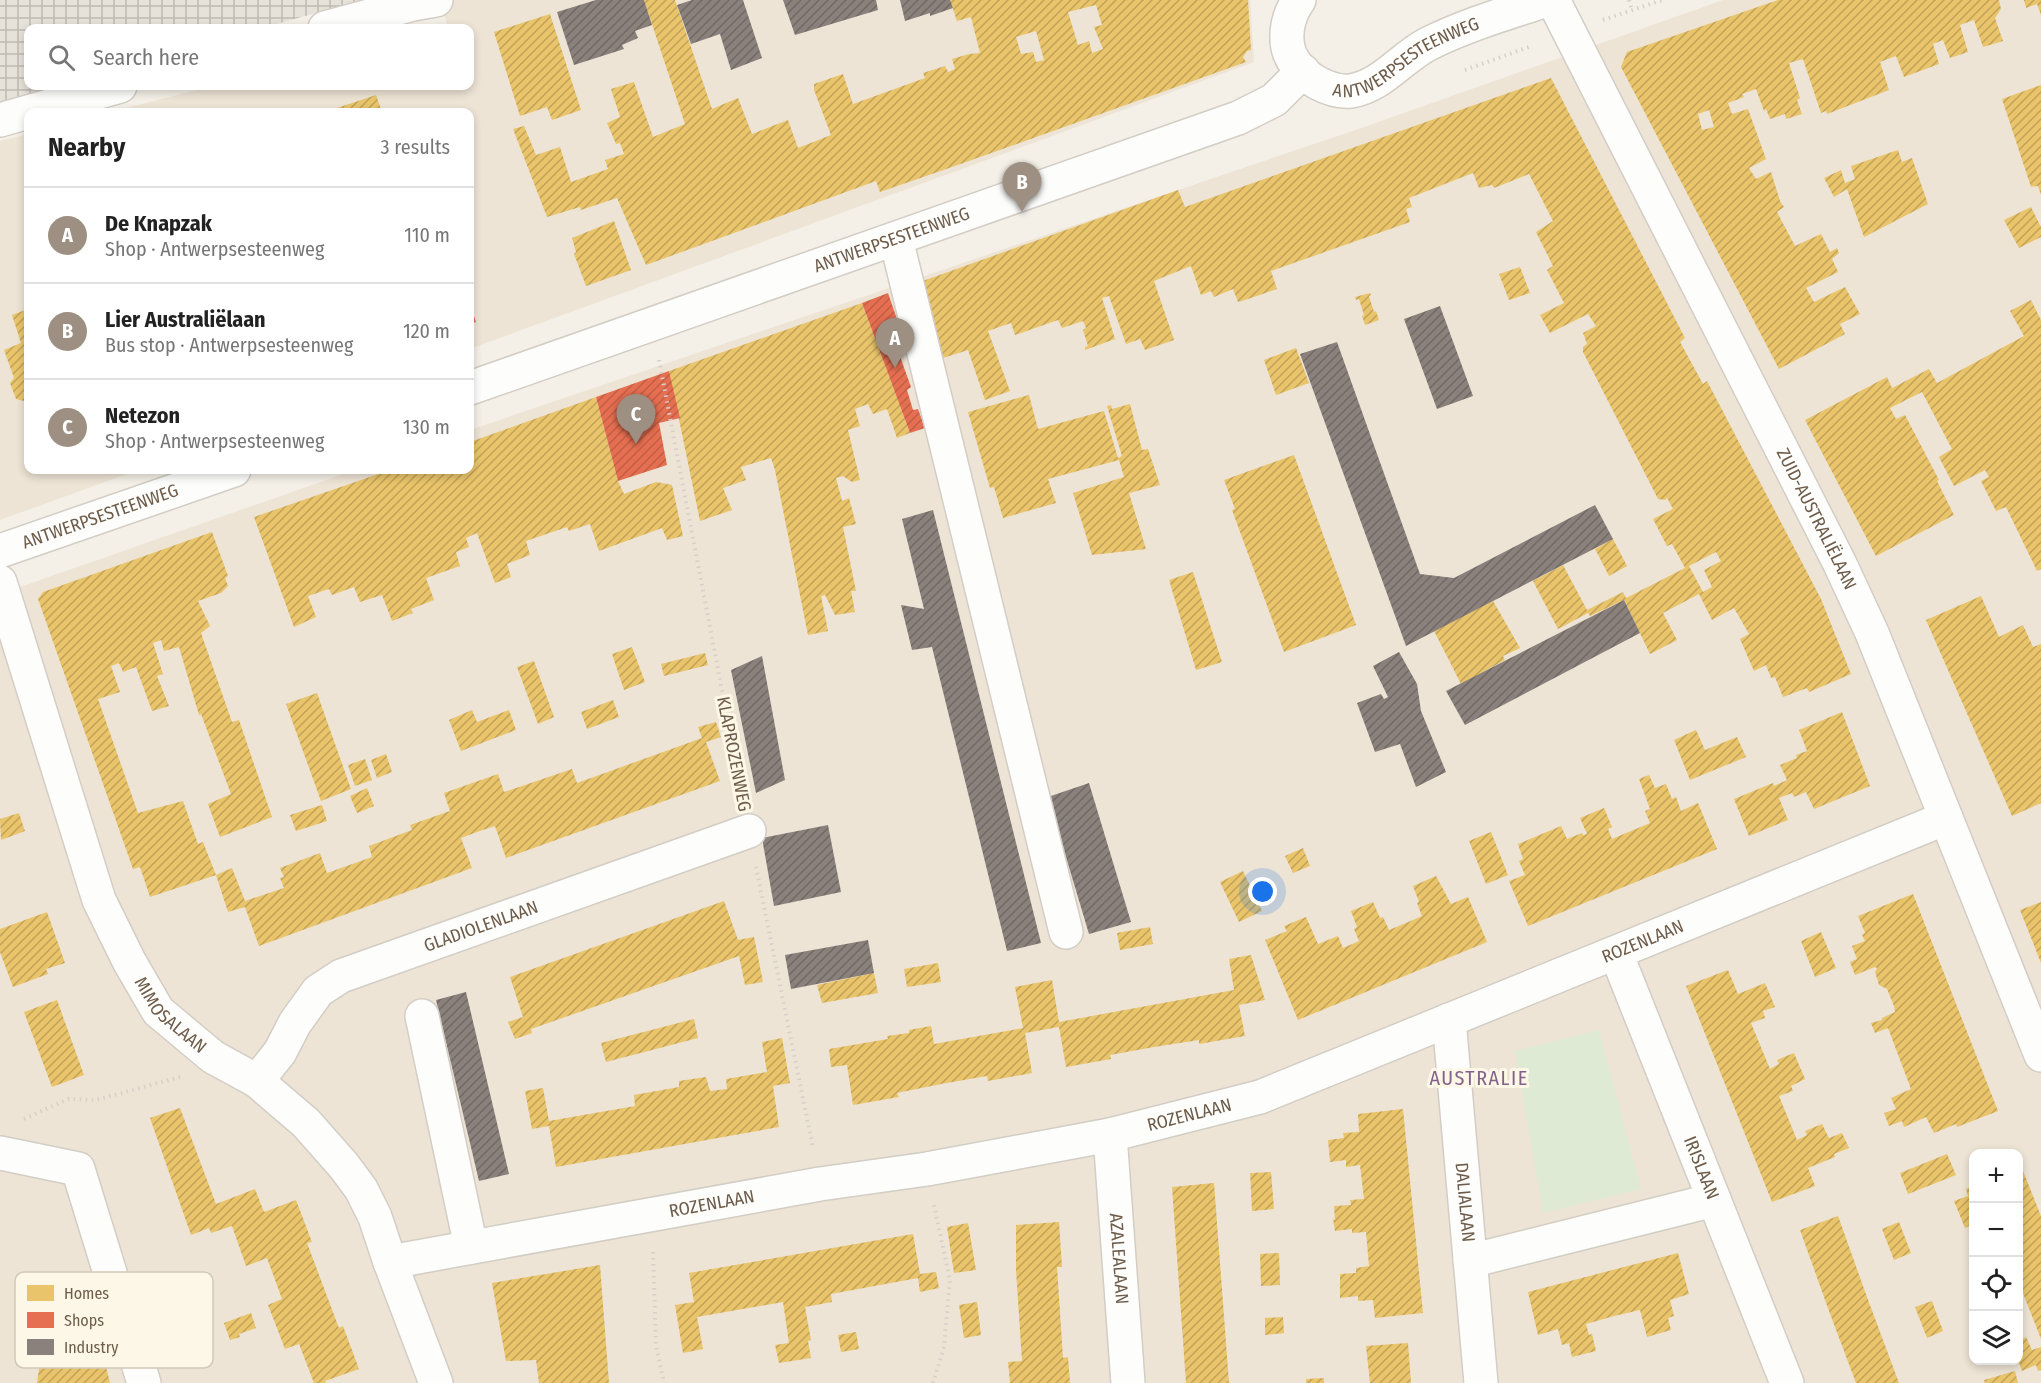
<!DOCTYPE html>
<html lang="en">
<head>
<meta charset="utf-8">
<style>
	body { margin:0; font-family:"Fira Sans Condensed",sans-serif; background:#f2f2f2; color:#222 }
	.controls { position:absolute; right:18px; bottom:18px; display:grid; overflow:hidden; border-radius:12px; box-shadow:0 3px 9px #0003 }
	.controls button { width:54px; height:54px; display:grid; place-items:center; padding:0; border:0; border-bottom:2px solid #e0e0e0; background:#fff; color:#222; font:30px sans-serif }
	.you { position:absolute; left:1263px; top:892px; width:21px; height:21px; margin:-15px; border:4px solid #fff; border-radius:50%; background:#1a73e8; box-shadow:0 0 0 9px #1a73e833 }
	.badge { display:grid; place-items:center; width:39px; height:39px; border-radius:50%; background:#9d9082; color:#fff; font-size:20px; font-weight:700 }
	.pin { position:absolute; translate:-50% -50px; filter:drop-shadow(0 2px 3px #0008) }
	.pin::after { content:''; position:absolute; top:32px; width:21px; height:18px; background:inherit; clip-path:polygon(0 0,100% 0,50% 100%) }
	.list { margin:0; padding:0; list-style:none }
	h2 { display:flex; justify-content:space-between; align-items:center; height:78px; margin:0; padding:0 24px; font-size:26px }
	h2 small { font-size:20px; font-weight:400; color:#767676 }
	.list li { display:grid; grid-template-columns:39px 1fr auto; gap:18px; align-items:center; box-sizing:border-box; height:96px; padding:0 24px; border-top:2px solid #e0e0e0 }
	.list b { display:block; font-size:22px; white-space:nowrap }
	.list p { margin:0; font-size:20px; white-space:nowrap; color:#767676 }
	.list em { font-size:20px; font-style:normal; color:#767676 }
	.icon { flex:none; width:33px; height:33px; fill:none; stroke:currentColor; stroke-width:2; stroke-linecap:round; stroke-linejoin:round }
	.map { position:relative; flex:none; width:2041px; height:1383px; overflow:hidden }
	.search { position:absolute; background:#fff; box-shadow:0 3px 9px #0003; left:24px; top:24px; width:450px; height:66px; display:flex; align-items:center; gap:15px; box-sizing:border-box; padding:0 21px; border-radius:12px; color:#767676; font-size:22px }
	.panel { position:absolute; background:#fff; box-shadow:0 3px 9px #0003; left:24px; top:108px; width:450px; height:366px; border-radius:12px }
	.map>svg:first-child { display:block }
	.residential { fill:#ede4d5; fill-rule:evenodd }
	.industrial { fill:url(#industrial-grid) }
	.green { fill:#deead3 }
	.homes { fill:url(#homes-hatch); fill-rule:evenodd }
	.shops { fill:url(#shops-hatch) }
	.industry { fill:url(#industry-hatch) }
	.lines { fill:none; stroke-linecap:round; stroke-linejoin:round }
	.minor-casing { stroke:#d2cdc5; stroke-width:36 }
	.path { stroke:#d5d0c9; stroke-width:4; stroke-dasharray:1.5 4.5; stroke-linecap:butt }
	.minor { stroke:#fdfdfb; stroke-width:33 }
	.labels { text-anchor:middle; stroke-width:6; stroke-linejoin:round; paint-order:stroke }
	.street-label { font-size:18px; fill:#6e5c4b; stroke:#fdf7e7 }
	.neighbourhood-label { font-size:20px; letter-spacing:1.5px; fill:#82638b; stroke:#fdf7e7 }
	.key { fill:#fdf7e7; stroke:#d2c8b8; stroke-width:1.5 }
	.key-label { font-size:16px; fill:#6e5c4b }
</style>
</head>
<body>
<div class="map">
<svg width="2041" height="1383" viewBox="0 0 2041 1383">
	<defs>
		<pattern id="industrial-grid" width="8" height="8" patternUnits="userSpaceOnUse" patternTransform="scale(1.5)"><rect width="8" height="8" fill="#e6e1d9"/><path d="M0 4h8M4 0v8" fill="none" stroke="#bfbab2"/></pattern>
		<pattern id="homes-hatch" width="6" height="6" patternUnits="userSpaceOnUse" patternTransform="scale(1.5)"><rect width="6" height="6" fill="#e9c46a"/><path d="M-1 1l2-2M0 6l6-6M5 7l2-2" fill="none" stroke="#c1a259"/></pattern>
		<pattern id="shops-hatch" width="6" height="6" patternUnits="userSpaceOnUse" patternTransform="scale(1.5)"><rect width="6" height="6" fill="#e76f51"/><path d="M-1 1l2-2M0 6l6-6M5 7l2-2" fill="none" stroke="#bf5e45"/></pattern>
		<pattern id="industry-hatch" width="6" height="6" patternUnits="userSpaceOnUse" patternTransform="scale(1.5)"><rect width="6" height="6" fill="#8a817c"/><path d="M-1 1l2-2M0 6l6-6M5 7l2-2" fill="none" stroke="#706862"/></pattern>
	</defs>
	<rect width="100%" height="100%" fill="#f4f0e7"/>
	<path class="residential" d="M440 0H1250L1254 62 470 349V112H110L213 86H470V28H430L447 24Z
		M1723 0H2041V1383H0V594L355 470H470V430L1364 127ZM1974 1154H2018V1360H1974Z
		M28 134V470H138L0 520V141Z"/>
	<path class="industrial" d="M0 0H363L262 28H28V86H60L0 102Z"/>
	<path class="green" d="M1599 1030 1641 1189 1543 1213 1515 1051Z"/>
	<path class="homes" d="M644 0H675L712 109 738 98 752 134 788 120 798 148 831 135 814 90V84L843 74 853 104 925 78 923 73 945 66 948 72 955 69 952 59 969 54 980 53 971 17 957 21 950 0H1248L1251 50 1247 51 1243 57 1246 62 952 167 880 192 876 181 646 265 617 198 581 210 580 207 547 217 513 129 524 126 536 155 560 147 571 182 608 169 605 160 624 154 620 143 616 144 607 123 620 117 611 89 634 82 653 137 685 124ZM1096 5 1102 25 1094 27 1103 49 1092 53 1089 41 1078 45 1068 12ZM1036 31 1044 60 1036 62 1033 52 1021 54 1016 37Z
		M1778 0H1999L2001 9 1995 18 2003 41 1983 47 1974 20 1960 25 1968 52 1950 58 1943 40 1933 44 1939 64 1904 77 1896 56 1880 62 1889 90 1827 114 1826 111 1821 113 1803 59 1789 63 1800 98 1797 100 1802 114 1786 119 1785 114 1770 119 1766 109 1764 111 1756 89 1742 94 1744 97 1728 103 1732 114 1748 109 1766 159 1749 168 1756 179 1771 172 1780 201 1784 207 1777 212 1795 246 1821 234 1830 252 1837 248 1839 253 1832 259 1838 272 1806 288 1814 302 1845 287 1860 314 1840 324 1845 334 1779 369 1621 67 1627 52ZM1709 110 1714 127 1702 130 1698 114Z
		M2024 0H2041V15L2037 4 2026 8Z
		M550 14 581 110 552 120 547 107 520 116 494 32Z
		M1551 78 1685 338 1680 342 1703 384 1707 381 1821 599 1851 674 1809 692 1807 688 1783 697 1775 677 1771 678 1766 665 1754 671 1740 639 1749 634 1734 608 1712 620 1699 594 1663 613 1677 640 1650 654 1624 600 1590 616 1588 613 1558 629 1533 581 1563 565 1587 610 1623 592 1626 598 1685 568 1672 544 1667 546 1653 519 1673 509 1667 498 1665 500 1658 499 1583 352V347L1587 344 1583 333 1596 326 1588 314 1550 333 1540 315 1564 303 1547 270 1553 266 1536 232 1553 221 1529 174 1494 188 1492 185 1479 188 1473 173 1409 198 1412 207 1406 209 1410 222 1271 271 1277 289 1242 301 1238 302 1233 289 1214 297 1211 291 1201 295 1191 266 1154 281 1174 340 1145 350 1140 339 1126 344 1109 296 1102 298 1115 339 1085 350V347L1088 346 1083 330 1086 328 1083 321 1062 328 1058 320 1015 335 1011 323 988 331 1010 391 985 400 968 350 943 358 920 282 1178 190 1185 207ZM1716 552 1721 561 1704 570 1712 587 1703 592 1689 566Z
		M2041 85V195L2038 186 2031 187 2002 99Z
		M376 95 382 112H325Z
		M1898 150 1902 162 1912 158 1928 204 1864 237 1847 189 1834 197 1824 178 1841 170 1845 183 1855 179 1851 166Z
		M2031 207 2041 227V237L2019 248 2004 220Z
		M614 221 631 270 586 286 574 254 576 252 572 238Z
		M1520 267 1530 293 1509 300 1499 274Z
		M1370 293 1371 295 1369 296 1374 312 1376 311 1379 320 1365 325 1362 316 1364 315 1359 299 1356 300 1355 297Z
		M2031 300 2041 320V569L2037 571 2006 507 1996 511 1981 481 1989 477 1985 470 1954 486 1939 457 1952 449 1922 392 1890 408 1896 419 1905 415 1939 480 1937 481 1954 515 1876 556 1805 420 1887 377 1892 388 1929 369 1937 383 2024 336 2010 311Z
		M862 303 910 433 897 438 887 409 873 414 868 404 855 409 860 426 848 430 860 480 852 482 843 476 836 478 842 501 849 498 856 524 843 527 856 591H851L855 612 835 615 825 595 821 596 828 631 808 635 775 470 771 458 741 467 746 480 723 488 732 510 700 521 669 371Z
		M28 309V412L24 401 16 399 10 383 14 378 4 350 21 343 12 315Z
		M1296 348 1309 383 1276 395 1264 360Z
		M1029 395 1038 429 1104 411 1118 458 1122 456 1107 406 1111 405 1112 409 1130 404 1142 450 1148 449 1160 485 1129 493 1146 549 1092 555 1073 493 1124 477 1119 460 1048 479 1056 503 1003 518 994 487 990 488 968 412Z
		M596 397 618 481 624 494 656 482 672 485 683 536 667 540 662 528 599 551 590 524 569 531 567 527 526 541 530 555 507 564 511 577 495 583 477 533 466 538 469 547 456 552 460 566 426 578 434 600 411 609 413 613 392 621 382 595 360 602 354 587 332 595 329 589 308 596 316 617 294 627 254 517 390 470H470V442Z
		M1294 455 1356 625 1284 652 1232 510 1235 509 1224 480Z
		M212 532 228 576 225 578 228 586 221 593 198 601 210 626 201 633 232 722 239 720 272 817 220 837 208 804 231 794 201 714 199 715 179 647 164 651 161 640 153 643 163 674 157 676 169 706 152 711 136 667 123 672 119 663 111 666 120 692 98 699 138 813 183 801 198 844 203 842 216 875 150 897 140 867 133 869 38 599 43 592Z
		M1613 539 1627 566 1609 576 1595 549Z
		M1193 572 1222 662 1196 670 1169 580Z
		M1981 596 1999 637 2023 625 2033 647 2041 644V803L2012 816 1926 620Z
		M1493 601 1520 648 1503 656 1505 660 1461 684 1434 631Z
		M632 647 645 682 624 690 612 654Z
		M705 653 708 665 664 676 661 664Z
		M534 661 554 717 538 724 517 667Z
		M317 693 351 789 321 801 286 704Z
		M613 700 619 717 587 729 581 712Z
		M472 710 477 722 509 710 516 730 461 751 449 720Z
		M1842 712 1870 786 1814 809 1806 792 1794 797 1792 793 1779 798 1788 820 1749 836 1734 799 1773 783 1774 786 1787 780 1780 765 1797 758 1796 755 1807 751 1799 730Z
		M716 722 721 737 706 742 720 781 506 858 495 826 477 832 461 838 472 868 259 946 245 907 228 912 216 875 232 868 245 901 284 888 280 878 284 877 280 868 320 853 327 873 372 857 369 846 412 830 410 825 450 811 444 793 498 774 504 792 572 769 577 783 702 738 698 727Z
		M1696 730 1705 750 1737 737 1746 757 1690 780 1674 740Z
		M386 754 392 772 377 778 371 760Z
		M365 759 372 780 355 786 348 765Z
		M1649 775 1655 788 1666 784 1672 799 1676 797 1681 811 1698 803 1717 849 1528 926 1509 881 1525 875 1519 861 1523 859 1518 844 1561 826 1567 839 1582 833 1583 835 1587 834 1580 818 1604 808 1612 827 1608 829 1612 839 1650 823 1645 811 1650 809 1639 779Z
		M367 788 374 806 357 813 350 796Z
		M322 805 327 821 296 831 290 815Z
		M19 813 25 831 1 840 0 819Z
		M1491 832 1508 875 1486 884 1469 841Z
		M1303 848 1310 866 1293 873 1285 856Z
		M1243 871 1262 911 1239 922 1220 882Z
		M1436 876 1451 904 1468 897 1487 942 1298 1020 1265 940 1287 931 1284 926 1306 917 1318 944 1338 936 1343 948 1359 941 1354 929 1357 927 1351 911 1373 902 1380 918 1383 917 1389 930 1406 923 1422 916 1417 903 1419 902 1413 886Z
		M1913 894 1998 1111 1957 1127 1956 1124 1934 1133 1926 1117 1904 1127 1902 1121 1889 1126 1884 1113 1896 1109 1891 1098 1911 1089 1888 1028 1875 1033 1871 1023 1882 1020V1018L1895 1012 1894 1006 1887 989 1879 985 1875 972 1877 968 1875 967 1855 975 1850 962 1857 959 1852 946 1865 941 1862 935 1865 933 1858 916Z
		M724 901 738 940 754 937 763 982 745 985 739 956 531 1029 532 1033 515 1039 508 1022 523 1017 510 977Z
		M2041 902V963L2020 910Z
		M47 912 65 963 46 969 48 974 13 987 0 952V929Z
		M1150 927 1153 944 1120 950 1117 933Z
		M1821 932 1836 968 1815 977 1801 941Z
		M1251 955 1265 1000 1239 1005 1245 1036 1199 1044V1040L1154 1047 1110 1055 1111 1059 1066 1067 1059 1027 1025 1033 1032 1073 988 1081 987 1076 941 1084 897 1093 899 1097 853 1105 847 1065 831 1067 829 1049 888 1039 887 1036 909 1033V1030L931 1026 934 1044 1023 1028 1015 987 1052 980 1059 1022 1234 990 1229 959Z
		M938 963 941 982 907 987 904 969Z
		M1728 970 1738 994 1765 983 1775 1007 1763 1011 1765 1018 1751 1023 1770 1069 1779 1064 1777 1060 1794 1053 1805 1079 1791 1086 1793 1091 1779 1096 1797 1140 1807 1135 1805 1131 1822 1124 1829 1138 1842 1133 1849 1148 1834 1154 1835 1157 1808 1168 1815 1186 1772 1202 1686 986Z
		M874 973 878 993 822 1003 817 985Z
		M57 1000 84 1075 52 1087 24 1012Z
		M694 1019 698 1038 606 1062 601 1043Z
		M782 1038 790 1083 773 1086 779 1127 556 1167 549 1126 532 1129 525 1091 543 1088 549 1121 635 1106 634 1095 679 1087V1081L706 1077 710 1091 727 1089 726 1079 767 1072 762 1042Z
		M180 1108 216 1204 255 1189 264 1212 296 1200 312 1242 307 1243 339 1328 343 1326 359 1369 325 1381 326 1383H314L299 1344 285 1349 268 1305 282 1299 267 1258 246 1266 232 1226 211 1233 209 1228 191 1235 150 1118Z
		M1403 1109 1423 1313 1375 1318 1373 1300 1358 1301V1296L1340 1298V1274L1356 1273V1268L1369 1266 1366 1232 1352 1233V1229L1335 1231 1333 1219 1335 1220 1334 1206 1351 1205 1350 1200 1364 1199 1360 1165 1346 1167V1160L1330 1162 1328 1140 1344 1138 1343 1133 1359 1132 1358 1114Z
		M1947 1154 1956 1175 1908 1194 1900 1173Z
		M2019 1161 2041 1216V1339L2019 1283Z
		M1271 1172 1274 1209 1252 1211 1250 1173Z
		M1214 1183 1229 1383H1186L1172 1187Z
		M1974 1186V1224L1965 1228 1954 1201 1968 1196 1966 1189Z
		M1838 1216 1867 1297 1899 1383H1856L1829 1311 1800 1230Z
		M1059 1222 1062 1267H1057L1063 1358 1068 1357 1070 1383H1010L1008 1362 1022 1361 1016 1270V1225Z
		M1899 1222 1911 1253 1894 1260 1882 1229Z
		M968 1223 976 1270 954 1273 947 1227Z
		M913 1234 920 1274 936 1272 939 1288 920 1292 918 1278 831 1294 832 1302 805 1307 811 1340 808 1341 811 1358 779 1363 775 1345 789 1343 783 1302 697 1317 703 1349 683 1353 675 1305 694 1302 689 1273Z
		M1279 1253 1280 1285 1261 1286 1260 1254Z
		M1678 1253 1689 1294 1670 1300 1674 1316 1668 1318 1671 1330 1647 1337 1640 1310 1614 1316 1586 1324 1589 1335 1592 1334 1596 1351 1572 1357 1569 1343 1562 1345 1558 1329 1538 1335 1528 1292Z
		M600 1265 609 1383H539L536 1360 506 1361 492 1283Z
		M1932 1301 1943 1331 1927 1338 1915 1307Z
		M977 1302 981 1335 964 1338 959 1305Z
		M251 1313 256 1328 239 1334 240 1337 230 1340 224 1323Z
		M1283 1317 1284 1333 1265 1335V1318Z
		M45 1328 98 1334 110 1383H37Z
		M856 1332 859 1349 841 1352 838 1335Z
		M2026 1337 2032 1350 2041 1347V1370L2038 1371 2036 1365 2022 1371 2018 1360 2019 1341Z
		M1408 1343 1411 1383H1370L1366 1346Z
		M2015 1371 2018 1383H1985L1984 1380Z
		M1324 1378V1383H1306V1379Z"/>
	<path class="shops" d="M888 293 906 345 897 348 911 387 907 390 913 410 918 409 925 428 910 433 862 303Z
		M470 305 476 322 470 324Z
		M669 371 680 418 659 423 667 465 618 481 596 397Z"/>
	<path class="industry" d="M596 0H644L652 25 635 31 638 38 622 45 624 49 574 65 557 12Z
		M692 0H743L762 58 731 70 720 34 691 44 677 5Z
		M783 0H876L878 10 795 35Z
		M900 0H950L953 8 930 16V13L905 21Z
		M1440 306 1473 396 1437 409 1404 319Z
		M1337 342 1420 574 1454 578 1595 505 1613 539 1406 646 1300 354Z
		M933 510 1041 943 1007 951 932 647 912 650 901 605 924 609 902 519Z
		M1624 600 1640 633 1465 725 1446 691Z
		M1399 652 1417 684 1421 711 1446 772 1416 787 1400 744 1375 752 1357 703 1381 694 1384 699 1388 697 1373 666Z
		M762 656 785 780 756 793 731 670Z
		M1089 783 1131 922 1089 934 1048 797Z
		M828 825 841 892 774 906 762 838Z
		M868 940 874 973 791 989 785 955Z
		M466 992 509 1174 479 1181 436 1000Z"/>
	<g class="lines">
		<g class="minor-casing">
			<g id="minor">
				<path id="s1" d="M1299 0C1287 16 1282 42 1293 60 1303 78 1330 93 1351 91 1382 86 1401 58 1428 44 1466 25 1507 13 1547 0"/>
				<path id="s2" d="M1553 0 1840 564 1872 633 2041 1055"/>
				<path d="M325 28 413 4 436 0"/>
				<path d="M0 120 120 86"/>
				<path d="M896 239 1066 932"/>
				<path id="s3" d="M470 388 1238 118 1274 100 1303 71"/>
				<path id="s4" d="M0 551 234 470"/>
				<path id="s5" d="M0 582 99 900 129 961 158 1011 213 1057 257 1081 306 1123 344 1166 361 1189 375 1217 390 1262 436 1383"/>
				<path id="s6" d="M1616 953 1787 1383"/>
				<path d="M422 1016 471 1247"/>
				<path id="s7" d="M1449 1020 1481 1383"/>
				<path id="s8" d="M257 1081 280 1052 295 1023 318 991 341 976 749 831"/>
				<path id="s9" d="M1110 1135 1128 1383"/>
				<path d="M0 1153 78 1169 144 1383"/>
				<path d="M1470 1261 1714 1200"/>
				<path id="s10" d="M390 1262 820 1184 927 1169 1110 1135 1260 1097 1946 818"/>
			</g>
		</g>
		<path class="path" d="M1629 0 1632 10
			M1603 20 1662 0
			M1465 70 1529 47
			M659 360 742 795
			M756 867 813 1148
			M24 1119 68 1099 96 1100 180 1077
			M653 1252 656 1346 664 1383
			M933 1383 944 1347 950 1280 934 1205"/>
		<use href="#minor" class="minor"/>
	</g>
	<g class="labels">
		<g class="street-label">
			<text dy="6" stroke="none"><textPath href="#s1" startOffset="196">ANTWERPSESTEENWEG</textPath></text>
			<text dy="6" stroke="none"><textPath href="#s3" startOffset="447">ANTWERPSESTEENWEG</textPath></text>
			<text dy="6" stroke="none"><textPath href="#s4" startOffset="106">ANTWERPSESTEENWEG</textPath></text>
			<text dy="6" stroke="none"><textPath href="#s2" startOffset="582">ZUID-AUSTRALIËLAAN</textPath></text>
			<text transform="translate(734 754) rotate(79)" y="6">KLAPROZENWEG</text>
			<text dy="6" stroke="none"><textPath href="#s8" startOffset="285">GLADIOLENLAAN</textPath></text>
			<text dy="6" stroke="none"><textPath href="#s10" startOffset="1299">ROZENLAAN</textPath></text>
			<text dy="6" stroke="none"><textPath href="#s5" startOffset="470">MIMOSALAAN</textPath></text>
			<text dy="6" stroke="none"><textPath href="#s10" startOffset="813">ROZENLAAN</textPath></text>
			<text dy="6" stroke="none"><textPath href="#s6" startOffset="231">IRISLAAN</textPath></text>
			<text dy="6" stroke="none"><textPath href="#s7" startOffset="183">DALIALAAN</textPath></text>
			<text dy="6" stroke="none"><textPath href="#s10" startOffset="327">ROZENLAAN</textPath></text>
			<text dy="6" stroke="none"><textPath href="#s9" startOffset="124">AZALEALAAN</textPath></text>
		</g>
		<g class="neighbourhood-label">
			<text x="1479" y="1085">AUSTRALIE</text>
		</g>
	</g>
	<rect x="15" y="1272" width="198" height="96" rx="9" class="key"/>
	<rect x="27" y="1285" width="27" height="16" fill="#e9c46a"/>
	<rect x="27" y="1312" width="27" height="16" fill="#e76f51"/>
	<rect x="27" y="1339" width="27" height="16" fill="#8a817c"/>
	<g class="key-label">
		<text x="64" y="1299">Homes</text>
		<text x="64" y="1326">Shops</text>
		<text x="64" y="1353">Industry</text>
	</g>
</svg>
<div class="controls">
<button>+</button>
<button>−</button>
<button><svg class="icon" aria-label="locate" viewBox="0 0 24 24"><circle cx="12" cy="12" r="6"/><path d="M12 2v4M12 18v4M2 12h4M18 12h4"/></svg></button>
<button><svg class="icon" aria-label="layers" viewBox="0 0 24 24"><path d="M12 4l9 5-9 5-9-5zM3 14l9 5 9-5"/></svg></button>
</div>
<div class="you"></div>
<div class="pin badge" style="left:895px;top:368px">A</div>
<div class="pin badge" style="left:1022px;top:212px">B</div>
<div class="pin badge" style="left:636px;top:444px">C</div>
<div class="search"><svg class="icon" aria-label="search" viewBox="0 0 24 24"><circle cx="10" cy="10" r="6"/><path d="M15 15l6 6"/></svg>Search here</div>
<section class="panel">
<h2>Nearby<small>3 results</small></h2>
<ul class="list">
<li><span class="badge">A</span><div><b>De Knapzak</b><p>Shop · Antwerpsesteenweg</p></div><em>110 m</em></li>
<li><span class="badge">B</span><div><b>Lier Australiëlaan</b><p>Bus stop · Antwerpsesteenweg</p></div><em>120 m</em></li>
<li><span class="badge">C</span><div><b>Netezon</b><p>Shop · Antwerpsesteenweg</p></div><em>130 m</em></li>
</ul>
</section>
</div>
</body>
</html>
